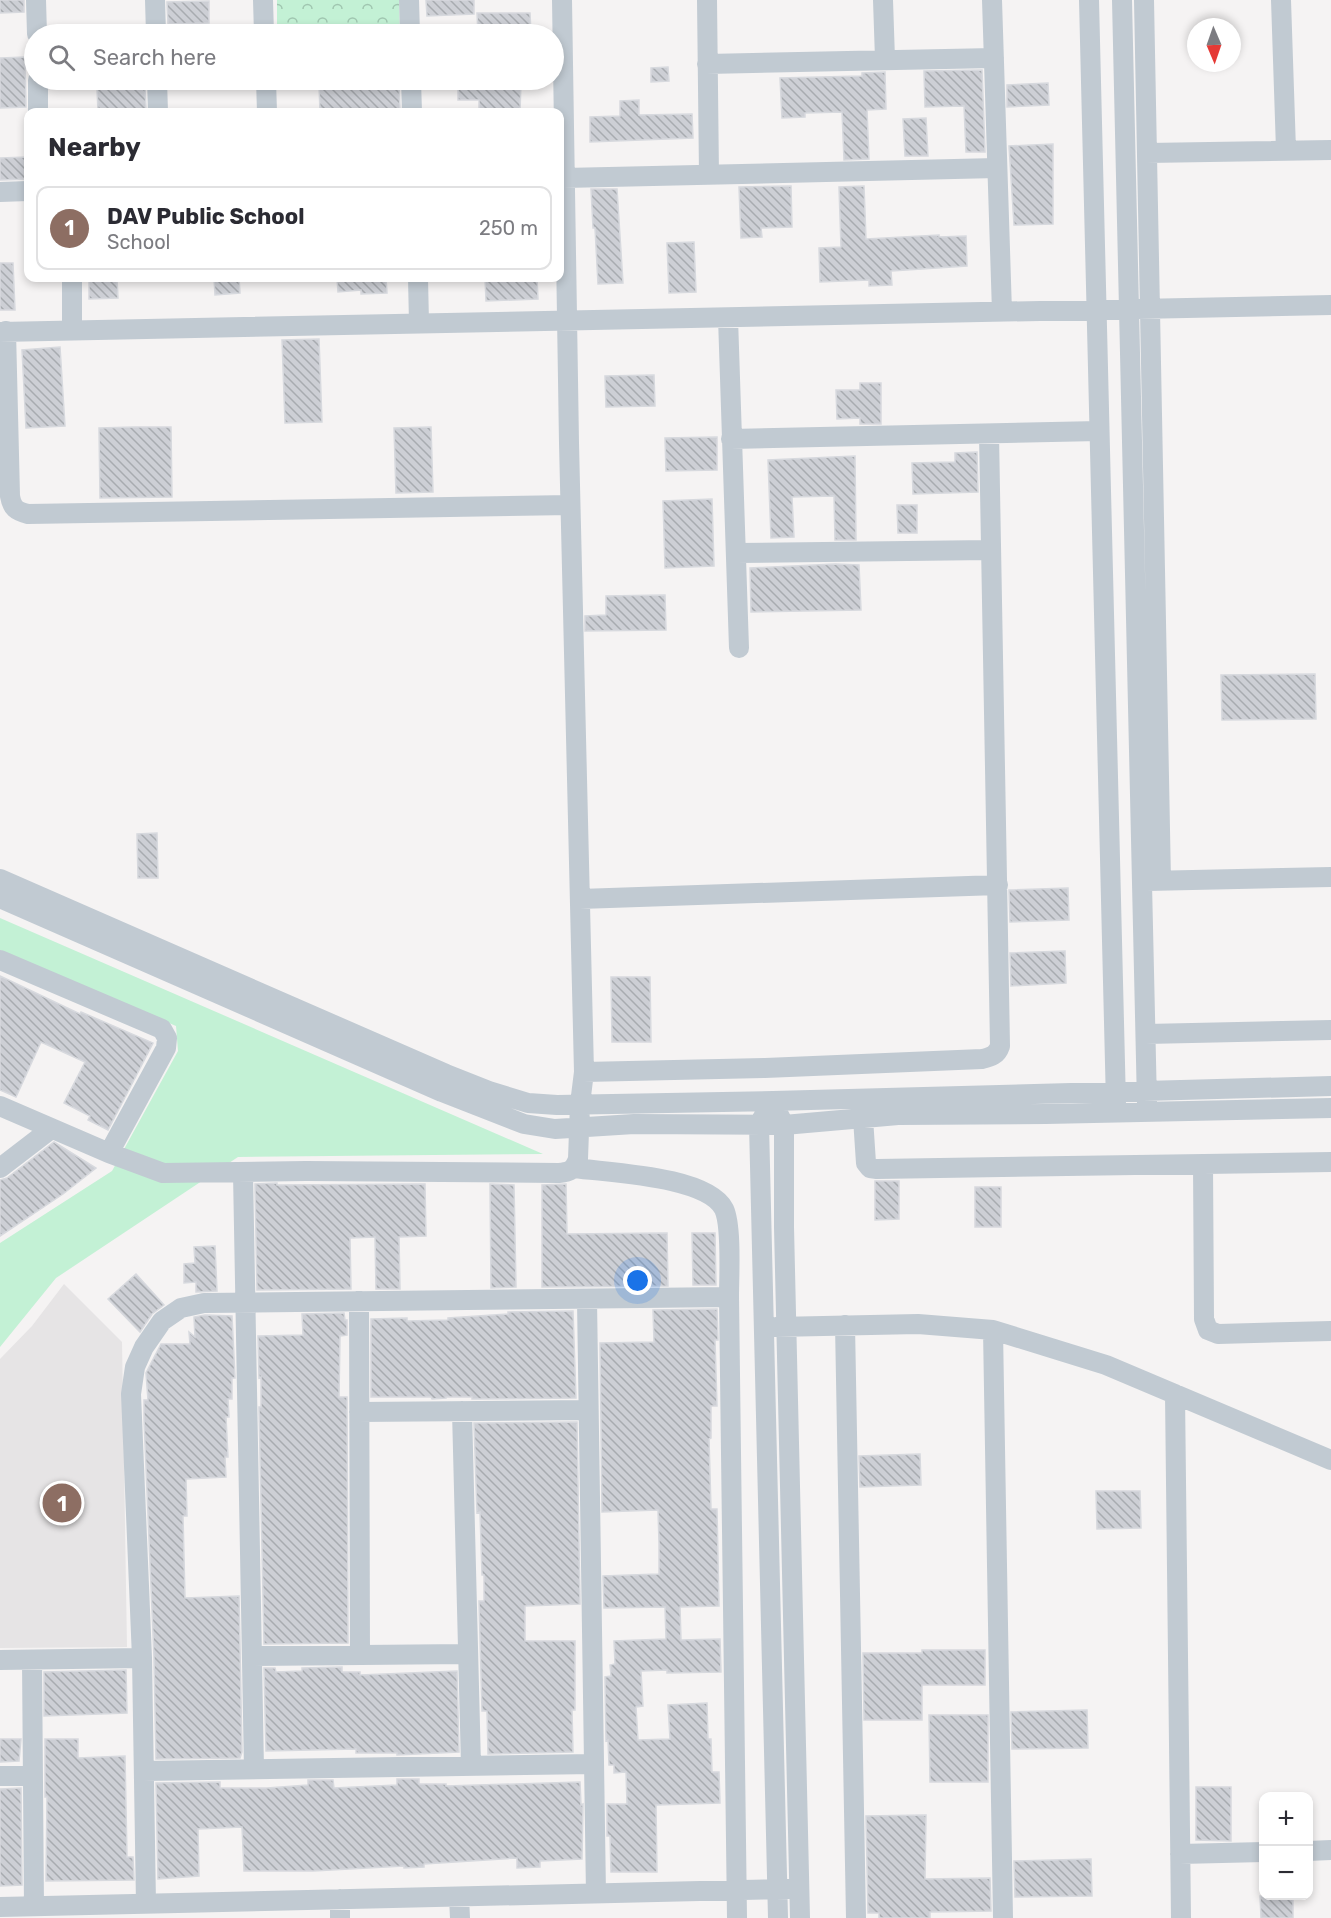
<!DOCTYPE html>
<html lang="en">
<head>
<meta charset="utf-8">
<style>
	body { margin:0; font-family:Rubik,sans-serif; background:#f7f7f7; color:#2b2b33 }
	.controls { position:absolute; right:18px; bottom:18px; display:grid; overflow:hidden; border-radius:12px; box-shadow:0 3px 9px #0003 }
	.controls button { width:54px; height:54px; display:grid; place-items:center; padding:0; border:0; border-bottom:2px solid #e1e1e2; background:#fff; color:#2b2b33; font:30px sans-serif }
	.compass { position:absolute; left:1187px; top:18px; width:54px; height:54px; border-radius:50%; background:#fff; box-shadow:0 3px 9px #0003; rotate:178deg }
	.you { position:absolute; left:638px; top:1281px; width:21px; height:21px; margin:-15px; border:4px solid #fff; border-radius:50%; background:#1a73e8; box-shadow:0 0 0 9px #1a73e833 }
	.badge { display:grid; place-items:center; width:39px; height:39px; border-radius:50%; background:#111827; color:#fff; font-size:20px; font-weight:700 }
	.pin { position:absolute; translate:-50% -50%; border:3px solid #fff; box-shadow:0 2px 6px #0006 }
	.list { margin:0; padding:0; list-style:none }
	h2 { display:flex; justify-content:space-between; align-items:center; height:78px; margin:0; padding:0 24px; font-size:26px }
	h2 small { font-size:20px; font-weight:400; color:#7c7c81 }
	.list li { display:grid; grid-template-columns:39px 1fr auto; gap:18px; align-items:center; box-sizing:border-box; height:84px; margin:0 12px 12px; padding:0 12px; border:2px solid #e1e1e2; border-radius:12px }
	.list b { display:block; font-size:22px; white-space:nowrap }
	.list p { margin:0; font-size:20px; white-space:nowrap; color:#7c7c81 }
	.list em { font-size:20px; font-style:normal; color:#7c7c81 }
	.icon { flex:none; width:33px; height:33px; fill:none; stroke:currentColor; stroke-width:2; stroke-linecap:round; stroke-linejoin:round }
	.map { position:relative; flex:none; width:1331px; height:1918px; overflow:hidden }
	.search { position:absolute; background:#fff; box-shadow:0 3px 9px #0003; left:24px; top:24px; width:540px; height:66px; display:flex; align-items:center; gap:15px; box-sizing:border-box; padding:0 21px; border-radius:33px; color:#7c7c81; font-size:22px }
	.panel { position:absolute; background:#fff; box-shadow:0 3px 9px #0003; left:24px; top:108px; width:540px; height:174px; border-radius:12px }
	.map>svg:first-child { display:block }
	.education { fill:#e6e4e5 }
	.green { fill:#c3f1d5 }
	.park { fill:url(#park-crowns) }
	.building { fill:url(#building-back-hatch); stroke:#d7d9de; stroke-width:1.5 }
	.lines { fill:none; stroke-linecap:round; stroke-linejoin:round }
	.minor { stroke:#c1cad2; stroke-width:20 }
</style>
</head>
<body>
<div class="map">
<svg width="1331" height="1918" viewBox="0 0 1331 1918">
	<defs>
		<pattern id="park-crowns" width="20" height="18" patternUnits="userSpaceOnUse" patternTransform="scale(1.5)"><rect width="20" height="18" fill="#c3f1d5"/><path d="M2 6a3 3 0 1 1 6 0M12 15a3 3 0 1 1 6 0" fill="none" stroke="#a0c6b0"/></pattern>
		<pattern id="building-back-hatch" width="6" height="6" patternUnits="userSpaceOnUse" patternTransform="scale(1.5)"><rect width="6" height="6" fill="#cdcfd5"/><path d="M-1 5l2 2M0 0l6 6M5-1l2 2" fill="none" stroke="#a8abb0"/></pattern>
	</defs>
	<rect width="100%" height="100%" fill="#f5f3f3"/>
	<path class="education" d="M64 1284 122 1342 127 1647 0 1648V1359L32 1326Z"/>
	<path class="green" d="M0 918 543 1154 238 1157 56 1278 0 1347V1243L112 1171 178 1051 176 1026 0 950Z"/>
	<path class="park" d="M277 0H399L400 34H277Z"/>
	<path class="building" d="M0 0H24V12L0 13Z
		M426 0H474V14L427 16Z
		M209 1V23L168 24 167 2Z
		M477 13H530L531 34H478Z
		M25 57 26 107 0 108V58Z
		M668 67 669 81 651 82V68Z
		M982 70 985 152H966L964 106 925 107 924 71Z
		M885 72 886 109 867 110 869 159 844 160 842 112 805 113V117L782 118 780 78 862 76V73Z
		M399 82 400 112H320L319 84Z
		M521 82 520 112H479V100H458V85Z
		M1048 83 1049 105 1007 107V85Z
		M145 86 146 111 98 112 97 88Z
		M639 100V115L692 114 693 138 590 142V117L620 116V101Z
		M926 118 928 156H905L903 119Z
		M1053 144V224L1014 225 1009 146Z
		M27 157 28 179 0 180V158Z
		M791 186 792 227 761 228 762 237 741 238 739 187Z
		M864 186 866 239 939 235V237L966 236 967 266 891 271 892 285 869 286V280L820 282 819 248 841 247 839 187Z
		M591 189H617L623 283 598 284 595 228H593Z
		M694 242 696 292 669 293 667 243Z
		M0 263H13L15 310H0Z
		M89 278H117L118 298 89 299Z
		M214 278H239L240 293 215 295Z
		M337 278H386L387 293 361 294V290L338 292Z
		M485 278H537L538 299 486 301Z
		M319 339 322 422 285 423 282 340Z
		M60 347 65 426 26 428 22 350Z
		M654 375 655 406 606 407 605 376Z
		M860 383H881V424H860V418L837 419 836 390H860Z
		M135 427H171L172 497 100 498 99 428Z
		M431 427 433 492 396 493 394 428Z
		M717 437V470L666 471 665 438Z
		M977 452 978 492 913 494 912 463 955 462V453Z
		M855 456 856 540H835L834 496 792 497 794 537 771 538 768 460Z
		M712 499 714 566 665 568 663 501Z
		M897 505H917V533H898Z
		M835 564 859 565 861 610 751 612 750 568Z
		M665 595 666 630 585 631V616L606 615V596Z
		M1315 674 1316 719 1222 720 1221 675Z
		M157 833 158 878H138L137 834Z
		M1068 888 1069 920 1010 922 1009 890Z
		M1065 951 1066 983 1011 986 1010 953Z
		M0 976 80 1014 81 1012 153 1043 108 1130 88 1120 90 1116 64 1103 85 1062 41 1042 16 1097 0 1090Z
		M611 977H650L651 1042H612Z
		M54 1142 96 1168 63 1194 0 1236V1180L7 1178Z
		M875 1181H899V1219L875 1220Z
		M277 1183V1185L425 1184 426 1236 399 1237 400 1289H376L375 1237 350 1238 351 1289 257 1290 255 1184Z
		M490 1184 514 1185 516 1287 491 1288Z
		M566 1184 567 1234 667 1233 668 1286 542 1287V1185Z
		M975 1187H1001V1227H975Z
		M692 1233H715L716 1285H693Z
		M215 1246 217 1291 196 1292V1282L184 1283V1264L195 1263 194 1247Z
		M136 1274 164 1305 152 1314 140 1332 108 1299Z
		M717 1309 718 1340H715L717 1406H711V1438L709 1439 711 1509H717L719 1606 680 1607 681 1640 720 1639 721 1672 667 1673V1670L641 1671 643 1706 636 1707 638 1740 670 1739 668 1705 707 1703 708 1739H711L712 1772H719L720 1803 656 1805 657 1872H611L610 1836H607V1804H627L626 1772 614 1773V1765H609L608 1740 606 1741 605 1677 611 1676 610 1665 615 1664 614 1641 666 1639 665 1607 604 1608 603 1576 659 1574V1543L658 1510 602 1512 600 1343 654 1342 653 1310Z
		M573 1311 576 1398 472 1399V1397H446V1398L432 1399 431 1397H371V1319L407 1318V1321L448 1320V1318L508 1314V1312Z
		M344 1313 345 1320H347V1335L340 1336 339 1397H347L348 1643 264 1644 259 1407H261V1377L259 1378 258 1336 303 1335 302 1314Z
		M205 1315 232 1316 235 1378H232V1399H228L229 1417H226L228 1457H225L226 1477 186 1479 187 1516H183L185 1598 239 1596 242 1752 240 1758 156 1759 154 1658 144 1419V1400H148L146 1373 161 1344H190L189 1332 195 1337 194 1317Z
		M577 1422 580 1604 525 1606V1641H575V1710H572L573 1752 488 1754 487 1711H482L479 1601H484V1575H482L480 1512 477 1513 474 1423Z
		M920 1454 921 1485 860 1487 859 1456Z
		M1096 1491H1140L1141 1528 1097 1529Z
		M922 1650H985V1685H922V1720H864L863 1653H922Z
		M342 1667V1672H360V1675L457 1671 459 1752 397 1755V1753H356V1749L266 1751 264 1668H275L276 1672 302 1671V1668Z
		M126 1670 127 1713 44 1716V1672Z
		M1087 1710 1088 1748 1012 1749 1011 1712Z
		M929 1715H988V1782H930Z
		M0 1739H21L19 1761 0 1762Z
		M45 1739H78V1758L125 1756 127 1857H133L134 1880 46 1881 47 1797H45Z
		M397 1779H419V1784H446V1786L580 1782 581 1805 583 1804 582 1859 540 1861V1867L517 1868V1858L424 1864V1867L404 1868V1866L313 1871H244L242 1827 198 1829 199 1876 158 1879 156 1783 220 1782V1788H267L308 1785V1780H333L334 1788 397 1785Z
		M1196 1787H1231V1841L1196 1840Z
		M21 1788 22 1885 0 1886V1789Z
		M926 1815 925 1879 990 1878 991 1911 930 1912V1918H879V1913H868L866 1816Z
		M1091 1859 1092 1896 1015 1897 1014 1861Z
		M1260 1896H1293V1918H1261Z"/>
	<g class="lines">
		<path class="minor" d="M36 0 37 34
			M155 0 156 34
			M263 0 264 34
			M409 0 410 34
			M707 0 709 175
			M883 0 885 59
			M992 0 1002 312
			M1089 0 1116 1104
			M1122 0 1147 1104
			M1144 0 1161 881
			M1281 0 1286 150
			M707 64 994 58
			M38 80V112
			M157 80 158 112
			M266 80 267 112
			M411 80 412 112
			M1147 153 1331 150
			M564 178 997 168
			M0 192 28 191
			M72 278V330
			M418 278 419 323
			M728 318 739 648
			M6 331 10 496C12 508 16 511 28 514L570 505
			M0 332 1331 305
			M731 439 1099 431
			M736 553 990 550
			M0 879 446 1074 489 1091 528 1103 557 1105 773 1101 1331 1086
			M1147 881 1331 877
			M0 898 442 1092 524 1124 555 1129 634 1124 784 1125 898 1115 1046 1114 1331 1108
			M580 899 998 885
			M0 960 162 1029 167 1038 166 1048 109 1153
			M1146 1034 1331 1030
			M584 1072 765 1068 982 1059C991 1057 997 1055 1000 1046L989 434
			M0 1106 109 1153 163 1173 306 1171 559 1173C570 1172 574 1170 578 1159L580 1104 584 1072 569 443 562 0
			M765 1114 759 1124 778 1918
			M779 1115 784 1125V1227L800 1918
			M863 1118 866 1163 870 1168 877 1169 1331 1162
			M1203 1164 1204 1319 1208 1330 1218 1334 1331 1331
			M0 1168 51 1129
			M575 1168C610 1173 707 1176 724 1209 732 1226 729 1277 729 1297L737 1918
			M243 1173 254 1769
			M587 1300 596 1894
			M359 1301 360 1655
			M845 1325 856 1918
			M776 1327 918 1324 993 1330 1106 1365 1331 1460
			M993 1330 1003 1918
			M1175 1394 1181 1918
			M462 1411 471 1766
			M359 1412 588 1410
			M252 1656 467 1654
			M0 1660 142 1658
			M32 1660 34 1906
			M144 1771 594 1764
			M0 1776H33
			M1308 1851 1331 1850
			M1180 1854 1264 1852
			M459 1897 460 1918
			M340 1899V1918
			M146 1904 142 1658 131 1394 135 1367 144 1347 162 1321 181 1308 204 1303 729 1297
			M0 1907 789 1889"/>
	</g>
</svg>
<div class="controls">
<button>+</button>
<button>−</button>
</div>
<svg class="compass" viewBox="-18 -18 36 36"><path d="M0-13l5 13h-10z" fill="#e53935"/><path d="M0 13l5-13h-10z" fill="#7c7c81"/></svg>
<div class="you"></div>
<div class="pin badge" style="left:62px;top:1503px;background:#8d6e63">1</div>
<div class="search"><svg class="icon" aria-label="search" viewBox="0 0 24 24"><circle cx="10" cy="10" r="6"/><path d="M15 15l6 6"/></svg>Search here</div>
<section class="panel">
<h2>Nearby<small></small></h2>
<ul class="list">
<li><span class="badge" style="background:#8d6e63">1</span><div><b>DAV Public School</b><p>School</p></div><em>250 m</em></li>
</ul>
</section>
</div>
</body>
</html>
